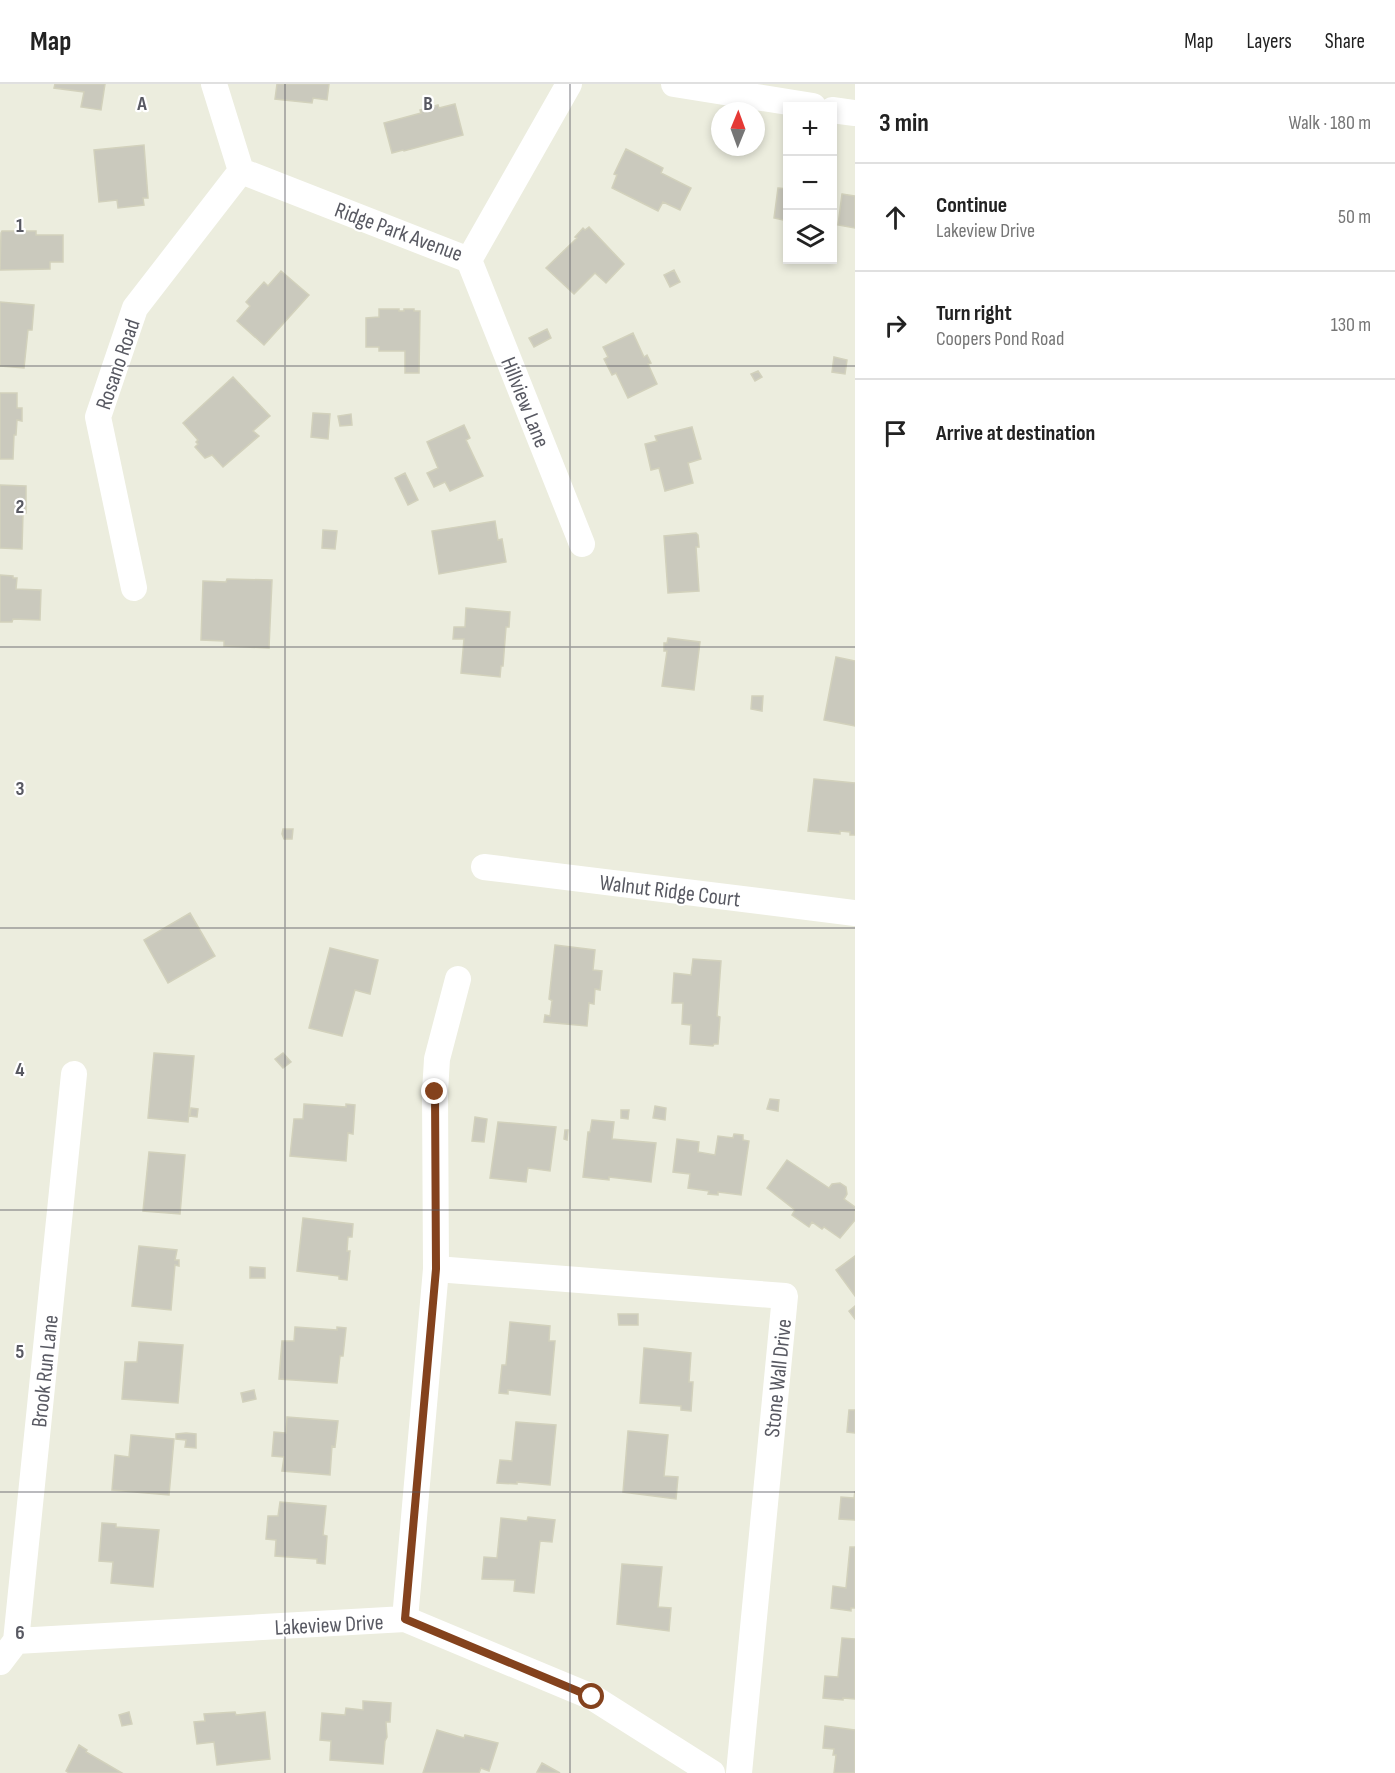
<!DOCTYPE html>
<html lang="en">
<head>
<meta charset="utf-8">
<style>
	body { margin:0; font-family:"Sofia Sans Condensed",sans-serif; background:#f2f2f2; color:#222 }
	.controls { position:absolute; right:18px; top:18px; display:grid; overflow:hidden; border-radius:0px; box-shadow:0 3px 9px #0003 }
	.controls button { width:54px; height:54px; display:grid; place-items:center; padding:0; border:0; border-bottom:2px solid #e0e0e0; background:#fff; color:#222; font:30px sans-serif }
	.compass { position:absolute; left:711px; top:18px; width:54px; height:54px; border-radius:50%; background:#fff; box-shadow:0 3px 9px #0003; rotate:1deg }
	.stop { position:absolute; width:18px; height:18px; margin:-14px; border:4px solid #84421d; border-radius:50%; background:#fff }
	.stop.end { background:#84421d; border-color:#fff; box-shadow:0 2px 6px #0008 }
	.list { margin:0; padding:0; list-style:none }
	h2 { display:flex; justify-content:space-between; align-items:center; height:78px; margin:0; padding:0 24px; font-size:26px }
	h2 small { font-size:20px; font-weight:400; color:#767676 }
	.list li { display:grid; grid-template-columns:39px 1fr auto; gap:18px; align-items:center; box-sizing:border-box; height:108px; padding:0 24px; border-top:2px solid #e0e0e0 }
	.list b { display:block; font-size:22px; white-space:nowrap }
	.list p { margin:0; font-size:20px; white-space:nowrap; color:#767676 }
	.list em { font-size:20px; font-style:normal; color:#767676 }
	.icon { flex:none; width:33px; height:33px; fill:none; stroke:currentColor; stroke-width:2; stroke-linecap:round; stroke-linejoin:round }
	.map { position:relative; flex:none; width:855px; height:1689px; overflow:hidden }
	header { display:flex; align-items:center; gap:36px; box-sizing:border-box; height:84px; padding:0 30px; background:#fff; border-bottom:2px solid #e0e0e0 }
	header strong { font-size:28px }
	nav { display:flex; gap:33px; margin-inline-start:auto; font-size:21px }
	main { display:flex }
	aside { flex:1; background:#fff }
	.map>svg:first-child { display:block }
	.building { fill:#cac9bd; stroke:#d2d1bc; stroke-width:1.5 }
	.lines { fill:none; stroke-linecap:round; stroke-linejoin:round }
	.street { stroke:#fff; stroke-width:26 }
	.route { stroke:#84421d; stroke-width:8 }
	.grid { fill:none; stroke:#585962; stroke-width:1.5; stroke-opacity:0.55 }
	.labels { text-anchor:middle; stroke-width:4.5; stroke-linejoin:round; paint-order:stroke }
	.street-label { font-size:22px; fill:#585962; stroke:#fff }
	.grid-label { font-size:20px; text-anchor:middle; font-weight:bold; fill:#585962; stroke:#fff; stroke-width:4.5; stroke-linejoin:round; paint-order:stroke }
</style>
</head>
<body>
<header>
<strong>Map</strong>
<nav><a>Map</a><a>Layers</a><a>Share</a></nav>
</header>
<main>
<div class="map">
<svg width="855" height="1689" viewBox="0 0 855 1689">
	<rect width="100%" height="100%" fill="#ecedde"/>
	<path class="building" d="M55 0H105L101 26 81 23 84 8 54 4Z
		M277 0H329L327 16 313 14 312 19 275 15Z
		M455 20 463 51 404 67 403 66 392 69 384 39 421 29 420 26 438 21 439 24Z
		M144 61 148 114H143L144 121 118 124 117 116 99 118 94 66Z
		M626 65 663 84 661 89 691 104 680 126 663 118 658 127 612 104 617 91 614 90Z
		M778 104 788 105V137L774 134Z
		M842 110 855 112V144L838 141Z
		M589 143 624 180 606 199 595 189 574 210 546 184 574 157 577 154 575 153 583 144 585 146Z
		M2 147H36V151H63V178H50V185L0 186 1 149Z
		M674 186 680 198 670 203 664 191Z
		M281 187 309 211 264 261 237 237 250 222 246 218 264 198 268 202Z
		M0 218 34 221 32 246H28L24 284 0 282Z
		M379 225H399V227H404V225H414V227H420L419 289H405V267H379V263H366V234L379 233Z
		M547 245 551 254 534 263 529 254Z
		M633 249 644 273 647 271 651 279 648 280 657 300 628 314 616 289 612 291 604 275 608 273 603 263Z
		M834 273 847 276 845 290 832 288Z
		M758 287 762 293 755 297 751 290Z
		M233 293 270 332 253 347 259 352 223 383 212 371 205 374 195 363 198 360 196 358 198 356 183 339Z
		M0 309H17V324H22V337L17 336 16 351H14L13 375H0Z
		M313 329 330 330 328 355 311 353Z
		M351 330 352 341 340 342 338 332Z
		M464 341 470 354 466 356 483 392 450 407 445 398 434 403 427 389 438 384 427 358Z
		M692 343 701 375 688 379 693 399 665 407 659 384 651 386 645 360 657 357 655 352Z
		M405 389 418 416 408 421 395 394Z
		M0 401 26 402V429H23L22 465 0 464Z
		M495 437 498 456 502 455 506 478 439 490 432 447Z
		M323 446 337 447 335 465 322 464Z
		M696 449 698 451 699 463H696L699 507 668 509 664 452Z
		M0 491 13 492V494H17L16 505 41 506 40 536 13 535 12 538H0Z
		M227 495 272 496 269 564 224 562V557L201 556 203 497 226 498Z
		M466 524 510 528 509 543H506L503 582H501L500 593 461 589 464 555H453L454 543H465Z
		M668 554 700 558 694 606 662 602 667 567H664V559H667Z
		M836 573 855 577V642L824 636Z
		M752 612H763L762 627 751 625Z
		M814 695 855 699V751H850V748L840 747V750L808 747Z
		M283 745H293L292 755H284L282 750Z
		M190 829 215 872 168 899 144 856Z
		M555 861 595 866 593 886 602 887 600 906 595 905 594 920 589 919 587 942 544 938 545 931 550 932 552 917H553L549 915Z
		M330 864 378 876 370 910 355 906 342 952 309 944Z
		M693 875 721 877 717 932 720 933 718 960H714L713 962 690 960 691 941 682 940 683 919H672L674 889 691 891Z
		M154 969 194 972 188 1038 148 1034Z
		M283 969 291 978 283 984 275 975Z
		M770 1015 779 1016 778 1027 767 1025Z
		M304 1020 346 1023V1020L355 1021 353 1050 348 1049 346 1077 290 1072 294 1035H303Z
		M655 1022 666 1024 665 1036 653 1034Z
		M191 1024 198 1025 197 1033 190 1032Z
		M621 1026H629L628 1035 621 1034Z
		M475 1033 487 1035 484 1058 472 1057Z
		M592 1036 614 1038 612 1055 656 1059 651 1098 609 1093V1096L583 1093 588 1048H590Z
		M498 1038 556 1043 550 1087 528 1084 526 1098 490 1094Z
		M565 1046H568L567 1056 564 1055Z
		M734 1050 743 1051V1056L749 1057 741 1111 718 1108V1111L708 1110 709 1107 688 1104 690 1090 673 1088 677 1055 699 1058 698 1068 715 1071 718 1052 733 1054Z
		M149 1068 185 1071 180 1130 143 1127Z
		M787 1076 829 1104 832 1100 840 1099 846 1103 847 1110 844 1115 855 1123V1136L840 1154 824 1143 822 1145 812 1138 809 1143 792 1131 795 1126 767 1104Z
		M303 1134 353 1140 352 1153H348L347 1167H350L347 1196 339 1195V1192L297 1187Z
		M139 1162 177 1166 175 1176H179V1182L175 1181 171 1226 132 1222Z
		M855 1172V1212L836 1186Z
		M250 1183 265 1184V1194H250Z
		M855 1222V1235L849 1227Z
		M618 1230H638V1241H619Z
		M510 1238 550 1242 549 1257H555L550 1311 508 1306V1310L499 1309 502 1281H506Z
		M295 1243 337 1246V1243L346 1244 343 1272H340L337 1299 279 1295 282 1257H294Z
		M139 1258 183 1261 178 1319 122 1315 125 1278H137Z
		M644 1264 691 1269 689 1298H693L691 1327 681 1326V1322L640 1319Z
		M254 1306 256 1315 243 1318 241 1309Z
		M849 1326H855V1349L847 1348Z
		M287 1333 338 1337 335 1363 332 1362 330 1391 282 1387 284 1373 272 1372 274 1348 286 1349Z
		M516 1338 556 1341 550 1401 517 1398V1400L497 1399 500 1376 512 1377Z
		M628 1347 668 1351 664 1392 678 1393 676 1415 623 1408Z
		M186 1349 196 1350V1364L185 1363 186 1356 176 1355V1350Z
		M131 1351 174 1355 169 1411 112 1406 115 1371 129 1373Z
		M855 1407V1436L839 1435 841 1413 854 1414Z
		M280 1418 326 1422 323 1451 327 1452 325 1480 317 1479V1475L275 1472 276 1456 266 1455 268 1432H278Z
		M528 1433 555 1436 552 1458 540 1457 534 1509 514 1507 515 1496 482 1495 484 1473 497 1474 501 1434 527 1437Z
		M102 1439 116 1440V1443L159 1446 153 1503 111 1499 113 1478 99 1477Z
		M850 1463H855V1524H851V1527L831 1524 833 1502 846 1504Z
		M622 1480 662 1483 658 1523 671 1524 669 1547 617 1540Z
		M842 1554 855 1555V1615L843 1614V1616L823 1614 825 1592 838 1593Z
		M363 1617 391 1619 390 1638H386L387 1653 385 1657 383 1680 330 1676 331 1657 320 1656 322 1629 345 1631 346 1624 363 1626Z
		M129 1628 132 1640 122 1642 119 1631Z
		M235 1628 236 1631 265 1628 270 1675 217 1681 214 1658 197 1660 194 1638 205 1637 204 1630Z
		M825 1642 855 1646V1689H834L836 1671H833L834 1665 823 1664Z
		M437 1646 464 1654 465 1651 498 1659 489 1687 481 1684 479 1689H423Z
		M79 1661 87 1666 86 1668 122 1689H69L66 1687Z
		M542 1679 560 1689 537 1688Z"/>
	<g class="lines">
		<path class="street" d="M214 0 241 87
			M674 0 813 22
			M832 26 855 29
			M241 87 469 176 569 0
			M469 176 582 460
			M134 504 98 333 135 224 241 87
			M484 783 855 829
			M436 1185 785 1212 739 1689
			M405 1535 436 1185 435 1008 437 975 458 895
			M16 1557 405 1535 592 1613 712 1689
			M0 1578 16 1557 74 990"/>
	</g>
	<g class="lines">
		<path class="route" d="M435 1008 436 1185 405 1535 592 1613"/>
	</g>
	<path class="grid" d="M285 0V1689M570 0V1689M0 282H855M0 563H855M0 844H855M0 1126H855M0 1408H855"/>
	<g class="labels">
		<g class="street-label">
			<text transform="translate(399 147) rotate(20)" y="8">Ridge Park Avenue</text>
			<text transform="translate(117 280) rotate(-71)" y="8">Rosano Road</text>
			<text transform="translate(526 318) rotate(68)" y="8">Hillview Lane</text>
			<text transform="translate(670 806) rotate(7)" y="8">Walnut Ridge Court</text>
			<text transform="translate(44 1287) rotate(-84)" y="8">Brook Run Lane</text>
			<text transform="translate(777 1294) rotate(-84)" y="8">Stone Wall Drive</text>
			<text transform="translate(329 1540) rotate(-3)" y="8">Lakeview Drive</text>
		</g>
	</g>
	<g class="grid-label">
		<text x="142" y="26">A</text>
		<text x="428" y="26">B</text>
		<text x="20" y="148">1</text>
		<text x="20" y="429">2</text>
		<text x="20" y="711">3</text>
		<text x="20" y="992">4</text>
		<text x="20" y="1274">5</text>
		<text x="20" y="1555">6</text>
	</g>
</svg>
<div class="controls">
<button>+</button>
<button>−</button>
<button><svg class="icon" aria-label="layers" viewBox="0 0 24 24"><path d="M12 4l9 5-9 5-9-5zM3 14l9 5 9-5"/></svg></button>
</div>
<svg class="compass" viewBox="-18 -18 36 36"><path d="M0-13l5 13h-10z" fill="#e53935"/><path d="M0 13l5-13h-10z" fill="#767676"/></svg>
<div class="stop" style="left:592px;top:1613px"></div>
<div class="stop end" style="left:435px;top:1008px"></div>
</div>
<aside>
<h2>3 min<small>Walk · 180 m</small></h2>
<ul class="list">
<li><svg class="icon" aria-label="ahead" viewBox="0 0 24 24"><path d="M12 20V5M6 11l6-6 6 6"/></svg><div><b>Continue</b><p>Lakeview Drive</p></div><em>50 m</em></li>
<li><svg class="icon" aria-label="right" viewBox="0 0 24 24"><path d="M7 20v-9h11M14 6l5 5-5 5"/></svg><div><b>Turn right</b><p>Coopers Pond Road</p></div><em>130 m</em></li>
<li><svg class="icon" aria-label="arrive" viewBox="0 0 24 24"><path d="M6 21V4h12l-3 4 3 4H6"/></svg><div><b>Arrive at destination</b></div></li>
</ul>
</aside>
</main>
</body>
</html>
